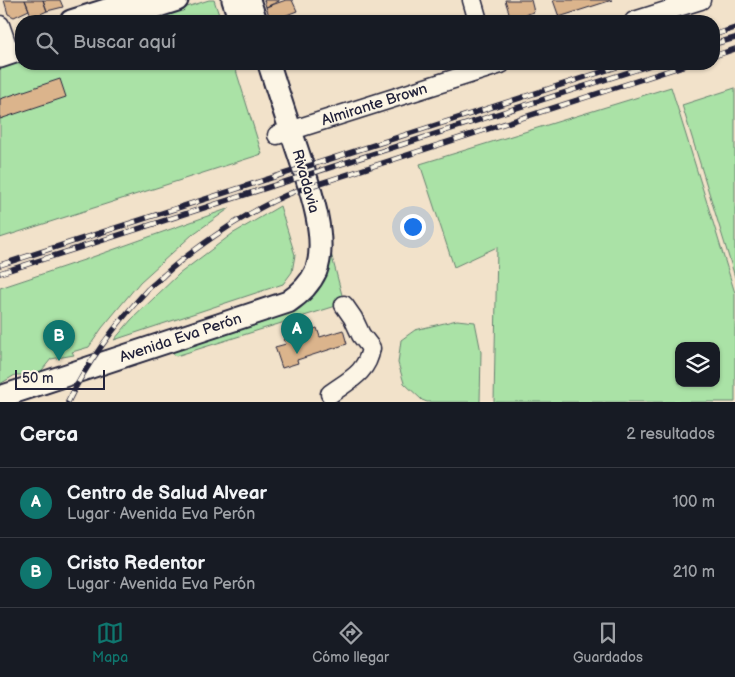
<!DOCTYPE html>
<html lang="es">
<head>
<meta charset="utf-8">
<style>
	body { margin:0; font-family:"Balsamiq Sans",sans-serif; background:#20242c; color:#f1f3f6 }
	.controls { position:absolute; right:15px; bottom:15px; display:grid; overflow:hidden; border-radius:10px; box-shadow:0 1px 4px #0004 }
	.controls button { width:45px; height:45px; display:grid; place-items:center; padding:0; border:0; border-bottom:1px solid #363941; background:#171b24; color:#f1f3f6; font:25px sans-serif }
	.scale { position:absolute; left:15px; bottom:12px; width:90px; box-sizing:border-box; padding-left:5px; border:2px solid #22223b; border-top:0; font-size:14px; line-height:18px; white-space:nowrap; color:#22223b; -webkit-text-stroke:4px #fcf5e5; paint-order:stroke }
	.you { position:absolute; left:412px; top:226px; width:18px; height:18px; margin:-12px; border:4px solid #fff; border-radius:50%; background:#1a73e8; box-shadow:0 0 0 8px #1a73e833 }
	.badge { display:grid; place-items:center; width:32px; height:32px; border-radius:50%; background:#0f766e; color:#fff; font-size:16px; font-weight:700 }
	.pin { position:absolute; translate:-50% -41px; filter:drop-shadow(0 1px 2px #0008) }
	.pin::after { content:''; position:absolute; top:26px; width:18px; height:15px; background:inherit; clip-path:polygon(0 0,100% 0,50% 100%) }
	.list { margin:0; padding:0; list-style:none }
	h2 { display:flex; justify-content:space-between; align-items:center; height:65px; margin:0; padding:0 20px; font-size:21px }
	h2 small { font-size:16px; font-weight:400; color:#9ea1a6 }
	.list li { display:grid; grid-template-columns:32px 1fr auto; gap:15px; align-items:center; box-sizing:border-box; height:70px; padding:0 20px; border-top:1px solid #363941 }
	.list b { display:block; font-size:19px; white-space:nowrap }
	.list p { margin:0; font-size:16px; white-space:nowrap; color:#9ea1a6 }
	.list em { font-size:16px; font-style:normal; color:#9ea1a6 }
	.icon { flex:none; width:28px; height:28px; fill:none; stroke:currentColor; stroke-width:2; stroke-linecap:round; stroke-linejoin:round }
	.map { position:relative; flex:none; width:735px; height:402px; overflow:hidden }
	.search { position:absolute; background:#171b24; box-shadow:0 1px 4px #0004; left:15px; right:15px; top:15px; height:55px; display:flex; align-items:center; gap:12px; box-sizing:border-box; padding:0 18px; border-radius:20px; color:#9ea1a6; font-size:19px }
	.sheet { height:205px; background:#171b24 }
	nav { display:flex; justify-content:space-around; align-items:center; box-sizing:border-box; height:70px; border-top:1px solid #363941; background:#171b24; font-size:14px; color:#9ea1a6 }
	nav a { display:grid; justify-items:center; gap:2px }
	nav .on { color:#0f766e }
	.map>svg:first-child { display:block }
	.green { fill:#aae2a6; stroke:#668270; fill-rule:evenodd }
	.building { fill:#dbb48c; stroke:#22223b }
	.lines { fill:none; stroke-linecap:round; stroke-linejoin:round }
	.minor-casing { stroke:#22223b; stroke-width:21 }
	.major-casing { stroke:#22223b; stroke-width:25 }
	.minor { stroke:#fcf5e5; stroke-width:18 }
	.major { stroke:#fcf5e5; stroke-width:21 }
	.rail-casing { stroke:#22223b; stroke-width:5.5 }
	.rail { stroke:#fcf5e5; stroke-width:4; stroke-dasharray:11; stroke-linecap:butt }
	.labels { text-anchor:middle; stroke-width:4; stroke-linejoin:round; paint-order:stroke }
	.street-label { font-size:15px; fill:#22223b; stroke:#fcf5e5 }
</style>
</head>
<body>
<div class="map">
<svg width="735" height="402" viewBox="0 0 735 402">
	<rect width="100%" height="100%" fill="#f2e2ca"/>
	<filter id="ink" filterUnits="userSpaceOnUse"><feTurbulence type="fractalNoise" baseFrequency=".02" numOctaves="2"/><feDisplacementMap in="SourceGraphic" scale="10" xChannelSelector="R" yChannelSelector="G"/><feConvolveMatrix kernelMatrix="1 2 1 2 8 2 1 2 1" color-interpolation-filters="sRGB"/></filter>
	<g filter="url(#ink)">
		<path class="green" d="M209 0H214L221 21H143Z
			M21 61V64H234L262 154 0 238V68Z
			M671 87 735 293V402H494L497 247 454 267 420 164ZM679 346H716V383H679Z
			M735 88V277L682 105Z
			M280 206 295 255 292 272 283 284 114 340 131 320 179 274 232 234Z
			M230 208 193 234 140 282 102 328 89 347 72 352 74 355 51 359 38 375H15L0 384V288L87 259Z
			M329 251 331 253 342 295 340 302 336 306 176 356 173 354 172 348 270 316Z
			M457 320 475 322 481 352 480 402H427L422 400 404 383 398 363 401 340 415 330Z"/>
		<path class="building" d="M4 0H25L29 10 14 17 8 14Z
			M25 0H43L47 11 32 18Z
			M43 0H60L63 7 47 11Z
			M264 0H279V1L266 7Z
			M286 0H292L297 11 271 21 266 7Z
			M505 0H531L534 12 511 19Z
			M553 0H612L559 17Z
			M60 79 66 97 0 119V99Z
			M317 328 320 337 343 330 347 344 297 360 298 363 282 368 275 347 286 344 284 339Z"/>
		<g class="lines">
			<g class="minor-casing">
				<g id="minor">
					<path d="M472 0 478 21"/>
					<path d="M634 21 701 0"/>
					<path d="M0 25 10 54"/>
					<path id="s1" d="M277 135 501 64"/>
					<path d="M330 394C349 380 367 373 371 348L361 335 353 318 344 305"/>
				</g>
			</g>
			<g class="major-casing">
				<g id="major">
					<path d="M233 0 240 21"/>
					<path d="M249 0 256 21"/>
					<path d="M124 17 177 0"/>
					<path d="M71 21 138 0"/>
					<path d="M0 57 21 50"/>
					<path id="s2" d="M0 397 288 302C300 294 310 284 316 271 330 235 305 175 294 140 285 115 277 89 269 64"/>
				</g>
			</g>
			<use href="#minor" class="minor"/>
			<use href="#major" class="major"/>
			<g class="rail-casing">
				<path id="rail" d="M714 35 735 28
					M714 44 735 38
					M714 56 735 49
					M0 265 626 64
					M0 273 654 64
					M68 402C88 361 116 324 147 290 152 285 159 280 164 275 185 256 208 240 231 225 252 212 273 200 296 191L689 64"/>
			</g>
			<use href="#rail" class="rail"/>
		</g>
	</g>
	<g class="labels">
		<g class="street-label">
			<text dy="5" stroke="none"><textPath href="#s1" startOffset="102">Almirante Brown</textPath></text>
			<text transform="translate(306 181) rotate(74)" y="5">Rivadavia</text>
			<text dy="5" stroke="none"><textPath href="#s2" startOffset="190">Avenida Eva Perón</textPath></text>
		</g>
	</g>
</svg>
<div class="controls">
<button><svg class="icon" aria-label="layers" viewBox="0 0 24 24"><path d="M12 4l9 5-9 5-9-5zM3 14l9 5 9-5"/></svg></button>
</div>
<div class="scale">50 m</div>
<div class="you"></div>
<div class="pin badge" style="left:297px;top:354px">A</div>
<div class="pin badge" style="left:59px;top:361px">B</div>
<div class="search"><svg class="icon" aria-label="search" viewBox="0 0 24 24"><circle cx="10" cy="10" r="6"/><path d="M15 15l6 6"/></svg>Buscar aquí</div>
</div>
<section class="sheet">
<h2>Cerca<small>2 resultados</small></h2>
<ul class="list">
<li><span class="badge">A</span><div><b>Centro de Salud Alvear</b><p>Lugar · Avenida Eva Perón</p></div><em>100 m</em></li>
<li><span class="badge">B</span><div><b>Cristo Redentor</b><p>Lugar · Avenida Eva Perón</p></div><em>210 m</em></li>
</ul>
</section>
<nav>
<a class="on"><svg class="icon" aria-label="map" viewBox="0 0 24 24"><path d="M3 6l6-2 6 2 6-2v14l-6 2-6-2-6 2zM9 4v14M15 6v14"/></svg>Mapa</a>
<a><svg class="icon" aria-label="directions" viewBox="0 0 24 24"><path d="M12 3l9 9-9 9-9-9zM9 14v-3h6M13 9l2 2-2 2"/></svg>Cómo llegar</a>
<a><svg class="icon" aria-label="saved" viewBox="0 0 24 24"><path d="M7 4h10v16l-5-4-5 4z"/></svg>Guardados</a>
</nav>
</body>
</html>
